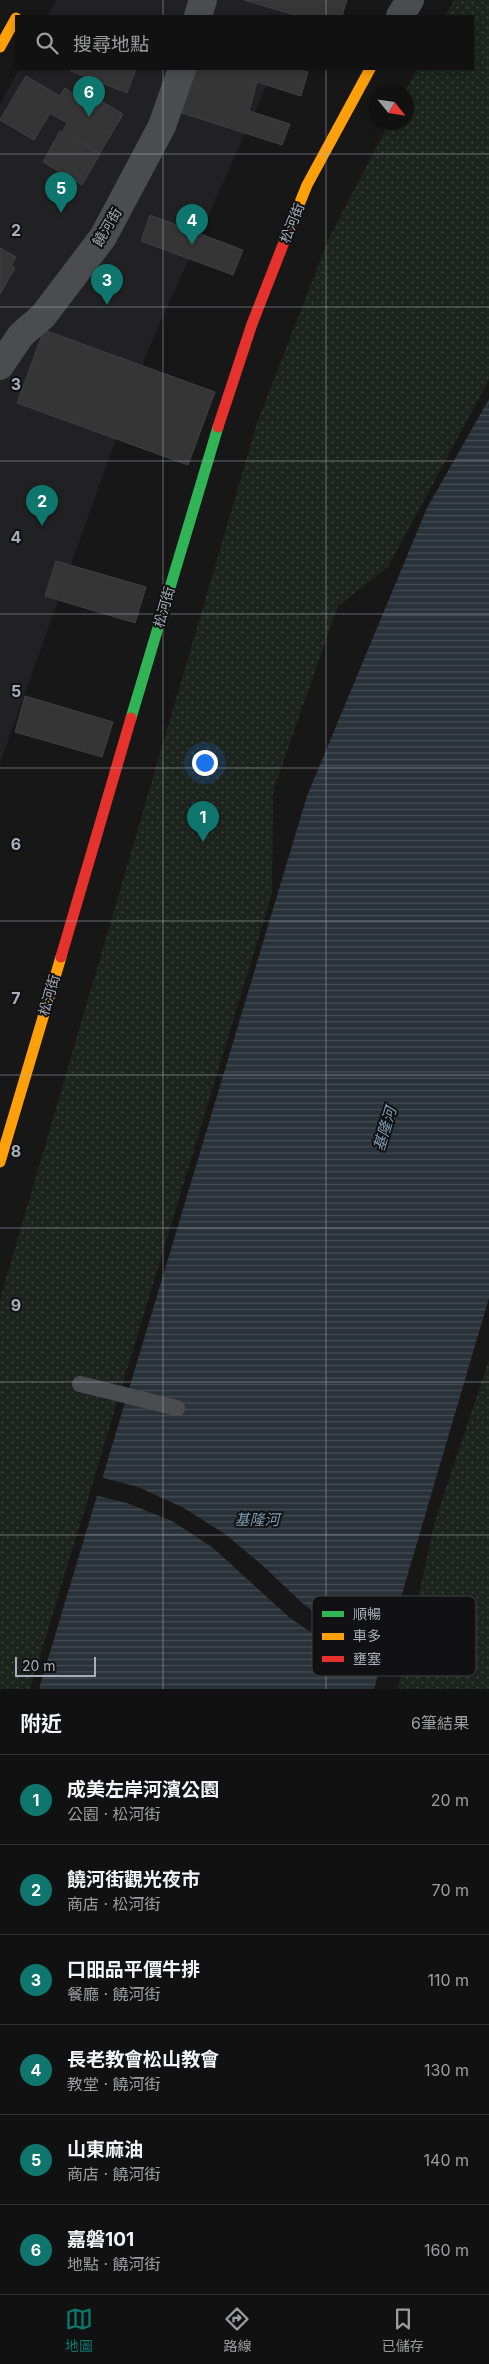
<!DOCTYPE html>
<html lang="zh-TW">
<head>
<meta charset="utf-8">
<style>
	body { margin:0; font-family:Inter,"Noto Sans TC",sans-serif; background:#1e1f1f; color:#f1f3f6 }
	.compass { position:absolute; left:369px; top:85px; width:45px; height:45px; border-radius:50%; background:#111; box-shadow:0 2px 8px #0003; rotate:120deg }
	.scale { position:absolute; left:15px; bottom:12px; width:81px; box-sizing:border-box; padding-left:5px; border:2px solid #a8adb8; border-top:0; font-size:14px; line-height:18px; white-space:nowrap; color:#a8adb8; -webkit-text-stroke:4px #111113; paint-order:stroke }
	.you { position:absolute; left:204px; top:762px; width:18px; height:18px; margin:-12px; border:4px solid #fff; border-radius:50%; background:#1a73e8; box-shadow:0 0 0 8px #1a73e833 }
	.badge { display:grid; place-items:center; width:32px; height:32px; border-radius:50%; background:#0f766e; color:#fff; font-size:16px; font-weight:700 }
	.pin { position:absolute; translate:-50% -41px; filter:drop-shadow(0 1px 2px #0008) }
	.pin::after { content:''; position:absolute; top:26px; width:18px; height:15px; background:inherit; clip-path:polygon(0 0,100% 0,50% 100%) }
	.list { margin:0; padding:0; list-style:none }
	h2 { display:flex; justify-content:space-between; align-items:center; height:65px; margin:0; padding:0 20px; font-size:21px }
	h2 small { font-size:16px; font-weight:400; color:#9c9d9f }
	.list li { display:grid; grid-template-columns:32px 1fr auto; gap:15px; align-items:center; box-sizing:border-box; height:90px; padding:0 20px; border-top:1px solid #303131 }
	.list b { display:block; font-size:19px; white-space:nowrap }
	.list p { margin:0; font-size:16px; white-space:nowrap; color:#9c9d9f }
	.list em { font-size:16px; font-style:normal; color:#9c9d9f }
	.icon { flex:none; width:28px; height:28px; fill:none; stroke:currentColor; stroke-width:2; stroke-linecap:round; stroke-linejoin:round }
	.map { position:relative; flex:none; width:489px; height:1689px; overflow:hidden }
	.search { position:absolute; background:#111; box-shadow:0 2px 8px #0003; left:15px; right:15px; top:15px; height:55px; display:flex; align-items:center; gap:12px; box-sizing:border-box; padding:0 18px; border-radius:0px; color:#9c9d9f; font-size:19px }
	.sheet { height:605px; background:#111 }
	nav { display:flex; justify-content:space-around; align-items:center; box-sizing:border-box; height:70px; border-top:1px solid #303131; background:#111; font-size:14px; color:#9c9d9f }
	nav a { display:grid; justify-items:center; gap:2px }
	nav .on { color:#0f766e }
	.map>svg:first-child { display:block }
	.built { fill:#212123 }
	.park { fill:url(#park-dots) }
	.water { fill:url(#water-rules) }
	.pier { fill:#171717 }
	.building { fill:#353536; stroke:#3f4043 }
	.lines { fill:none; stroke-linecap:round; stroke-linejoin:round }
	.lane { stroke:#4b4c50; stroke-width:16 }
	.street { stroke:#4b4c50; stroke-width:28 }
	.fast { stroke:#30b455; stroke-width:11 }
	.slow { stroke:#ff9f0a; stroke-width:11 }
	.jam { stroke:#e5322d; stroke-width:11 }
	.grid { fill:none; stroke:#a8adb8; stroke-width:1; stroke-opacity:0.55 }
	.labels { text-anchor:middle; stroke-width:4; stroke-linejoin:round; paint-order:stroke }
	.street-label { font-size:14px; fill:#a8adb8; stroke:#111113 }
	.water-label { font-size:15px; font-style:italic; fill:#7f9bb3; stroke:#111113 }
	.key { fill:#111113; stroke:#3e4045; stroke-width:1 }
	.key-label { font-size:14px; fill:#a8adb8 }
	.grid-label { font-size:16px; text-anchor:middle; font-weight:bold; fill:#a8adb8; stroke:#111113; stroke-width:4; stroke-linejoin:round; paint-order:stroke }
</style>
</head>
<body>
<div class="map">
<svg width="489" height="1689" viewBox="0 0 489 1689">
	<defs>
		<pattern id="park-dots" width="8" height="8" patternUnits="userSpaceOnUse" patternTransform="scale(1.25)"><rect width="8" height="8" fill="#1d241e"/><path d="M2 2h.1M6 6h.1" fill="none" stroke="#3b413d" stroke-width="1.8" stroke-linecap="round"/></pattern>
		<pattern id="water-rules" width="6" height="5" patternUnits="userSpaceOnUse" patternTransform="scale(1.25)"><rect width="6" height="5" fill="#2a3239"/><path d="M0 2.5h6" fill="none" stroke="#464d54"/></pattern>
	</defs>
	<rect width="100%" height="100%" fill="#171717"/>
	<path class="built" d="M56 0H303L298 16H47Z
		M19 69H274L147 352 0 763V105Z"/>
	<path class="park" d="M454 0H489V380L388 567 338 606 273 791 272 893 30 1689H0V1299L257 423 329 238 389 123 406 122 405 92 417 69H473V16H445Z
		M489 1360V1689H398L435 1521Z"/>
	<path class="water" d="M489 399V1298L374 1689H39L307 796 427 508Z"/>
	<path class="pier" d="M100 1477 138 1487 182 1507 225 1534 262 1565 301 1602 335 1628 387 1654 382 1671 326 1643 289 1617 212 1547 172 1521 127 1503 94 1495Z"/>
	<path class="building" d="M244 0H347L342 16H298Z
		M71 69H136L127 93 71 71Z
		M192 69H297L308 72 301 96 257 82 249 111 290 124 282 145 179 112Z
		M26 76 60 96 65 88 82 99 86 92 123 114 100 153 63 131 67 123 50 113 34 140 0 120Z
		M60 131 100 154 82 185 43 162Z
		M150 215 243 250 233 275 141 241Z
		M0 248 16 257 11 266 15 268 0 294Z
		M44 330 215 392 188 465 17 403Z
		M56 561 146 587 135 623 45 596Z
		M25 696 113 722 102 757 15 732Z"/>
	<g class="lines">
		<path class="lane" d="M80 1384 177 1408"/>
		<path class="street" d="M198 16 203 0
			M400 16 410 0
			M0 366 21 335 43 316 103 237 162 126 182 69"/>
		<path class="fast" d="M131 718 218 427"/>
		<path class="slow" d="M0 47 16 18
			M288 232 307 185 370 69
			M0 1162 61 957"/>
		<path class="jam" d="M218 427 252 324 288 232
			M61 957 131 718"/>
	</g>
	<path class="grid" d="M163 0V16M326 0V16M163 69V1689M326 69V1689M0 154H489M0 307H489M0 461H489M0 614H489M0 768H489M0 921H489M0 1075H489M0 1228H489M0 1382H489M0 1535H489"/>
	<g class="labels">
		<g class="street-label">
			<text transform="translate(292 223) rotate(-68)" y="5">松河街</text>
			<text transform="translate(107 227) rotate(-59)" y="5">饒河街</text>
			<text transform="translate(164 607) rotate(-74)" y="5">松河街</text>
			<text transform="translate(49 995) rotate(-74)" y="5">松河街</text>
		</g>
		<g class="water-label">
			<text transform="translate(385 1129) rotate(-73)" y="5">基隆河</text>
			<text x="257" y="1525">基隆河</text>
		</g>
	</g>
	<rect x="312" y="1596" width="164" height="80" rx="8" class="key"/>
	<rect x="322" y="1611" width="22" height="6" fill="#30b455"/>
	<rect x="322" y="1633" width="22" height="7" fill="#ff9f0a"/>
	<rect x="322" y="1656" width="22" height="6" fill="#e5322d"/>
	<g class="key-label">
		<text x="353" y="1619">順暢</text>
		<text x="353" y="1641">車多</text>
		<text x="353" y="1664">壅塞</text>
	</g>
	<g class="grid-label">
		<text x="16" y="236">2</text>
		<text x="16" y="390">3</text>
		<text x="16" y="543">4</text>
		<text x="16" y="697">5</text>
		<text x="16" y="850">6</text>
		<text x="16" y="1004">7</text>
		<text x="16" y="1157">8</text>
		<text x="16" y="1311">9</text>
	</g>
</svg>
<svg class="compass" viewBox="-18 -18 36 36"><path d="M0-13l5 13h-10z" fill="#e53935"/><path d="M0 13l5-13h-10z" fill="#9c9d9f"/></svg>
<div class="scale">20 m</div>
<div class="you"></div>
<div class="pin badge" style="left:203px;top:842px">1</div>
<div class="pin badge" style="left:42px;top:526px">2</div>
<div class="pin badge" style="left:107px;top:305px">3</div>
<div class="pin badge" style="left:192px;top:245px">4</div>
<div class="pin badge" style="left:61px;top:213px">5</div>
<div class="pin badge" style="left:89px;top:117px">6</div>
<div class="search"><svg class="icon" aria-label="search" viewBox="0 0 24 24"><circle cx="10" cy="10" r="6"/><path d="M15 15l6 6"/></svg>搜尋地點</div>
</div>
<section class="sheet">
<h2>附近<small>6筆結果</small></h2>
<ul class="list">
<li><span class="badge">1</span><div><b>成美左岸河濱公園</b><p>公園 · 松河街</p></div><em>20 m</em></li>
<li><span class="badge">2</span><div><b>饒河街觀光夜市</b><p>商店 · 松河街</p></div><em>70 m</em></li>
<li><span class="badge">3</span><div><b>口昍品平價牛排</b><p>餐廳 · 饒河街</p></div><em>110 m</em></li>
<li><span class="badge">4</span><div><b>長老教會松山教會</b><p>教堂 · 饒河街</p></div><em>130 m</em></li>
<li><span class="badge">5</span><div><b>山東麻油</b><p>商店 · 饒河街</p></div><em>140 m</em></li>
<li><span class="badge">6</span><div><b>嘉磐101</b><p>地點 · 饒河街</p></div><em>160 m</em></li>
</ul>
</section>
<nav>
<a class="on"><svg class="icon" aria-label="map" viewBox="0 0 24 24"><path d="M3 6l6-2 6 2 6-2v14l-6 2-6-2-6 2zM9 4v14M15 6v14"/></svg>地圖</a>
<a><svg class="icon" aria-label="directions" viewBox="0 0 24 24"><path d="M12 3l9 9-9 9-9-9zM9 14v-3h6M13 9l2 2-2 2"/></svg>路線</a>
<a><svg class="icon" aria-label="saved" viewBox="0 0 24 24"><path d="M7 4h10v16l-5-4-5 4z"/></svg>已儲存</a>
</nav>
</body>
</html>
